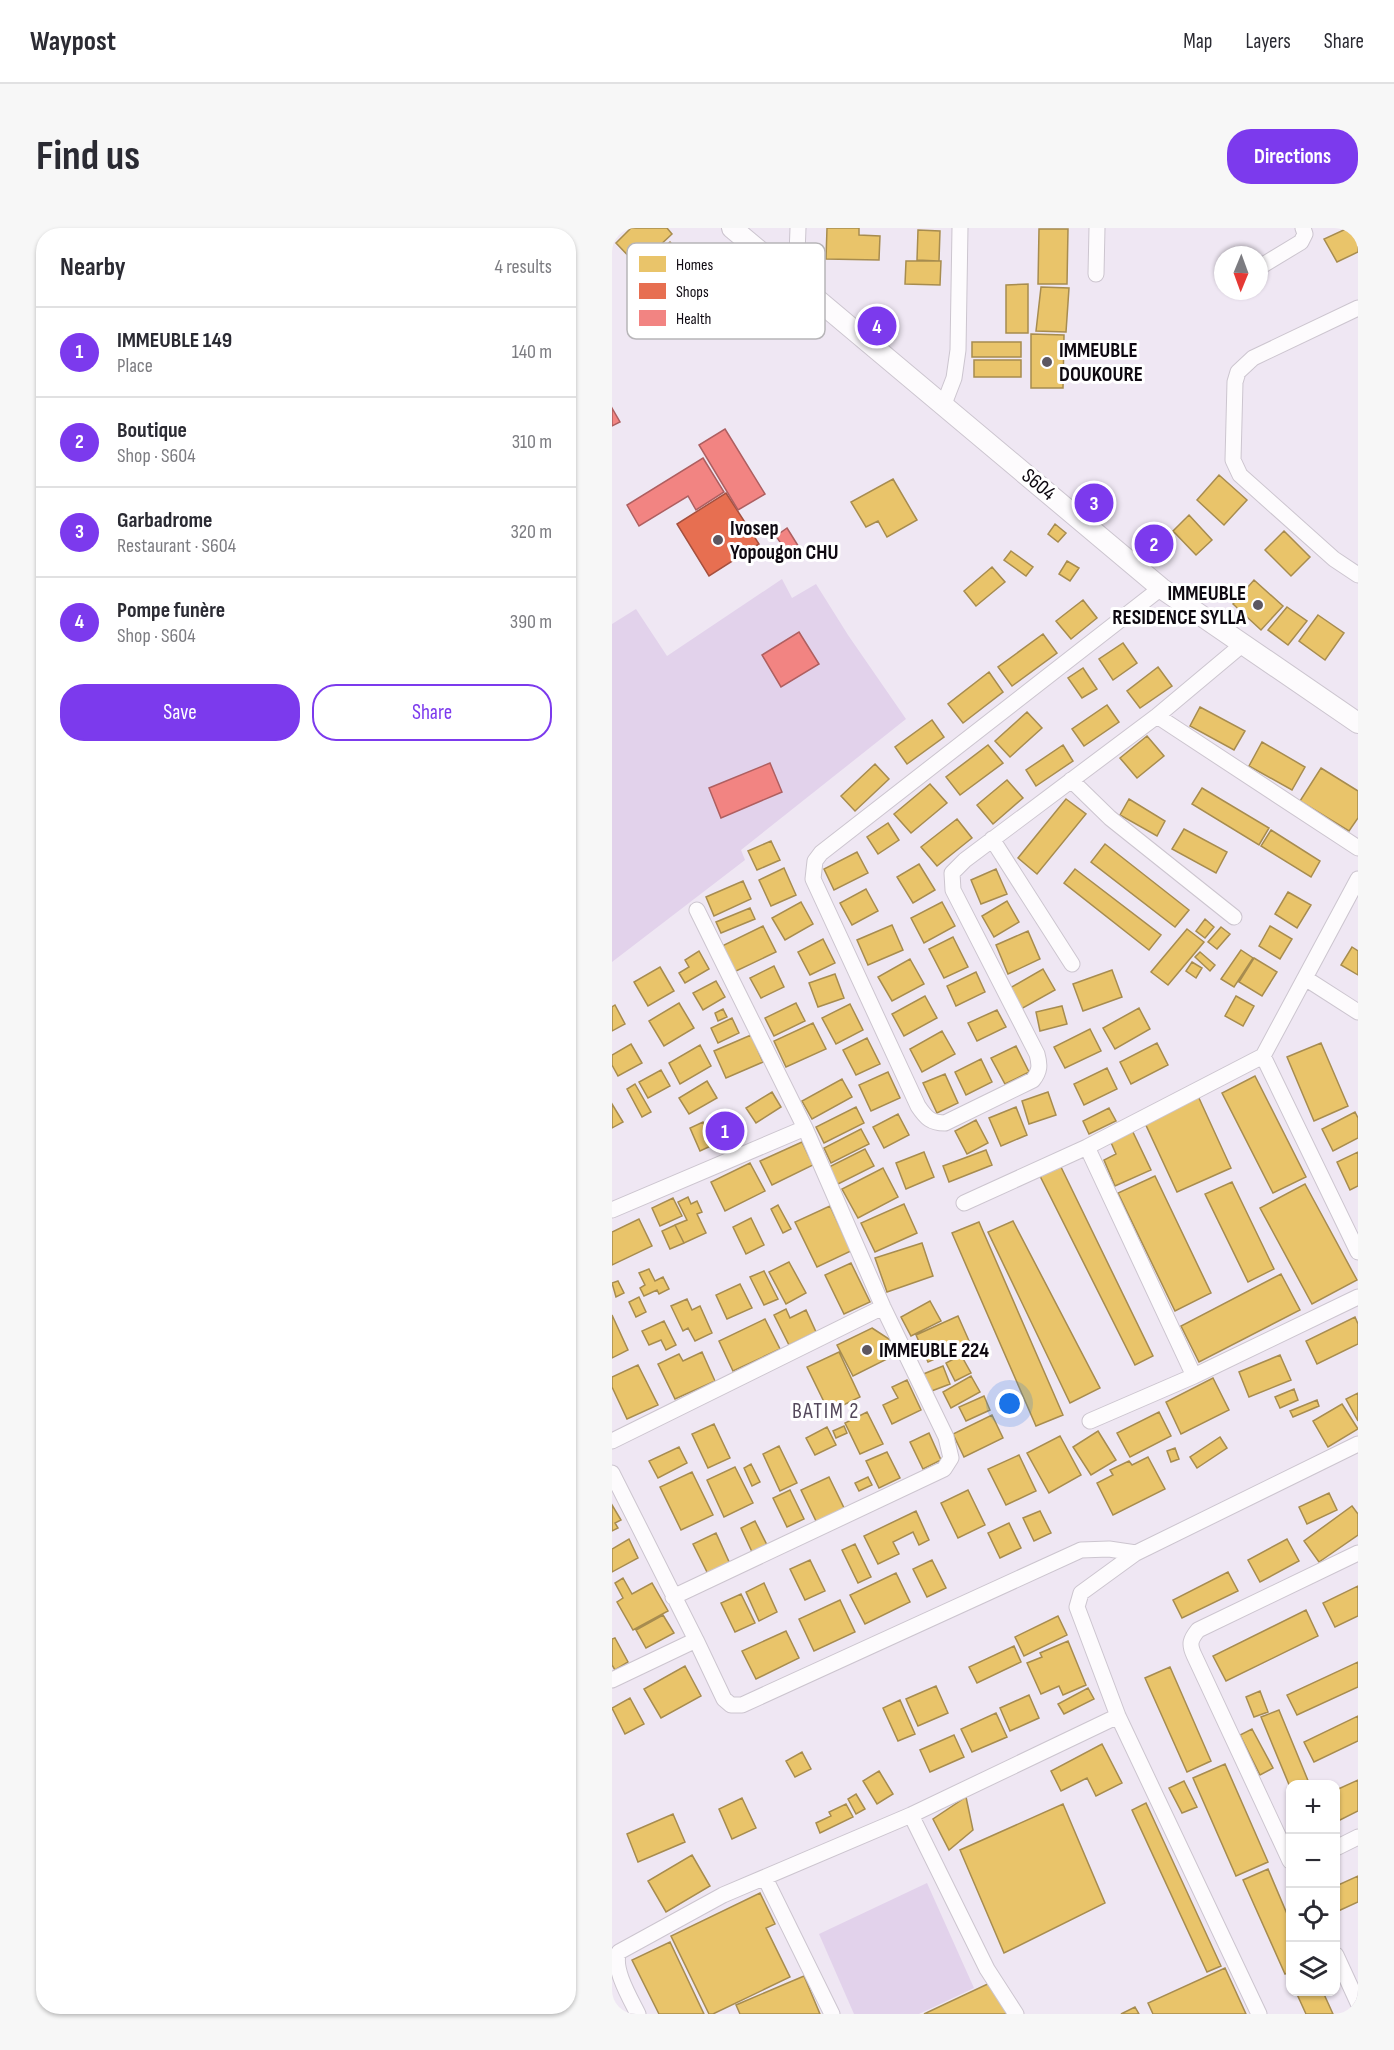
<!DOCTYPE html>
<html lang="en">
<head>
<meta charset="utf-8">
<style>
	body { margin:0; font-family:"Sofia Sans Condensed",sans-serif; background:#f7f7f7; color:#2b2b33 }
	.controls { position:absolute; right:18px; bottom:18px; display:grid; overflow:hidden; border-radius:12px; box-shadow:0 2px 4px #0004 }
	.controls button { width:54px; height:54px; display:grid; place-items:center; padding:0; border:0; border-bottom:2px solid #e1e1e2; background:#fff; color:#2b2b33; font:30px sans-serif }
	.compass { position:absolute; left:602px; top:18px; width:54px; height:54px; border-radius:50%; background:#fff; box-shadow:0 2px 4px #0004; rotate:181deg }
	.you { position:absolute; left:398px; top:1176px; width:21px; height:21px; margin:-15px; border:4px solid #fff; border-radius:50%; background:#1a73e8; box-shadow:0 0 0 9px #1a73e833 }
	.badge { display:grid; place-items:center; width:39px; height:39px; border-radius:50%; background:#7c3aed; color:#fff; font-size:20px; font-weight:700 }
	.pin { position:absolute; translate:-50% -50%; border:3px solid #fff; box-shadow:0 2px 6px #0006 }
	.list { margin:0; padding:0; list-style:none }
	h2 { display:flex; justify-content:space-between; align-items:center; height:78px; margin:0; padding:0 24px; font-size:26px }
	h2 small { font-size:20px; font-weight:400; color:#7c7c81 }
	.list li { display:grid; grid-template-columns:39px 1fr auto; gap:18px; align-items:center; box-sizing:border-box; height:90px; padding:0 24px; border-top:2px solid #e1e1e2 }
	.list b { display:block; font-size:22px; white-space:nowrap }
	.list p { margin:0; font-size:20px; white-space:nowrap; color:#7c7c81 }
	.list em { font-size:20px; font-style:normal; color:#7c7c81 }
	.actions { display:flex; gap:12px; padding:18px 24px }
	.actions a { flex:1; padding:14px 0; border:2px solid #7c3aed; border-radius:24px; text-align:center; font-size:21px; color:#7c3aed }
	.actions .main { background:#7c3aed; color:#fff }
	.icon { flex:none; width:33px; height:33px; fill:none; stroke:currentColor; stroke-width:2; stroke-linecap:round; stroke-linejoin:round }
	.map { position:relative; flex:none; width:746px; height:1786px; overflow:hidden; border-radius:24px }
	header { display:flex; align-items:center; gap:36px; box-sizing:border-box; height:84px; padding:0 30px; background:#fff; border-bottom:2px solid #e1e1e2 }
	header strong { font-size:28px }
	nav { display:flex; gap:33px; margin-inline-start:auto; font-size:21px }
	.intro { display:flex; align-items:center; justify-content:space-between; box-sizing:border-box; height:144px; padding:0 36px }
	h1 { margin:0; font-size:42px }
	.button { padding:15px 27px; border-radius:24px; background:#7c3aed; color:#fff; font-size:21px; font-weight:700 }
	main { display:flex; gap:36px; padding:0 36px }
	aside { flex:1; background:#fff; border-radius:24px; box-shadow:0 2px 4px #0004 }
	.map>svg:first-child { display:block }
	.green { fill:#e2d2eb }
	.homes { fill:#e9c46a; stroke:#a78c4f; stroke-width:1.5 }
	.shops { fill:#e76f51; stroke:#a6503e; stroke-width:1.5 }
	.health { fill:#f28482; stroke:#ae5f60; stroke-width:1.5 }
	.lines { fill:none; stroke-linecap:round; stroke-linejoin:round }
	.minor-casing { stroke:#ccc5cf; stroke-width:17 }
	.tertiary-casing { stroke:#ccc5cf; stroke-width:22 }
	.minor { stroke:#fdfbfd; stroke-width:15 }
	.tertiary { stroke:#fdfbfd; stroke-width:20 }
	.poi-dot { fill:#5d5760; stroke:#fff; stroke-width:2 }
	.labels { text-anchor:middle; stroke-width:6; stroke-linejoin:round; paint-order:stroke }
	.poi-label { font-size:21px; font-weight:bold; fill:#0e0911; stroke:#fff; text-anchor:start }
	.street-label { font-size:21px; fill:#0e0911; stroke:#fff }
	.neighbourhood-label { font-size:22px; letter-spacing:1.5px; fill:#54485b; stroke:#fff }
	.key { fill:#fff; stroke:#b7b5b8; stroke-width:1.5 }
	.key-label { font-size:16px; fill:#0e0911 }
</style>
</head>
<body>
<header>
<strong>Waypost</strong>
<nav><a>Map</a><a>Layers</a><a>Share</a></nav>
</header>
<div class="intro"><h1>Find us</h1><a class="button">Directions</a></div>
<main>
<aside>
<h2>Nearby<small>4 results</small></h2>
<ul class="list">
<li><span class="badge">1</span><div><b>IMMEUBLE 149</b><p>Place</p></div><em>140 m</em></li>
<li><span class="badge">2</span><div><b>Boutique</b><p>Shop · S604</p></div><em>310 m</em></li>
<li><span class="badge">3</span><div><b>Garbadrome</b><p>Restaurant · S604</p></div><em>320 m</em></li>
<li><span class="badge">4</span><div><b>Pompe funère</b><p>Shop · S604</p></div><em>390 m</em></li>
</ul>
<div class="actions"><a class="main">Save</a><a>Share</a></div>
</aside>
<div class="map">
<svg width="746" height="1786" viewBox="0 0 746 1786">
	<rect width="100%" height="100%" fill="#efe7f3"/>
	<path class="green" d="M170 351 180 370 204 356 236 407 294 491 129 622 133 632 0 734V396L24 381 55 428Z
		M315 1655 362 1760 307 1786H242L207 1706Z"/>
	<path class="homes" d="M19 0H55L60 6 26 38 4 15Z
		M215 0H247V7L268 8 267 32 214 31Z
		M736 0H746V24L725 34 712 11Z
		M427 1H456L455 56H426Z
		M306 2 328 3 327 33 305 32Z
		M58 14 78 36 70 42 76 48 83 41 95 54 76 71 40 30Z
		M294 33H329L328 57 293 56Z
		M416 56V105H394V57Z
		M429 59 457 60 454 104 424 103Z
		M419 106 452 107 451 160H419Z
		M360 114H409V129H360Z
		M362 132H409V149H362Z
		M607 247 635 272 612 297 585 272Z
		M281 251 305 292 275 309 266 293 254 299 239 274Z
		M577 287 600 312 584 327 561 303Z
		M443 296 454 305 446 314 436 306Z
		M672 303 698 329 679 348 653 322Z
		M399 323 421 339 414 348 392 332Z
		M455 333 467 340 458 353 447 346Z
		M380 339 393 354 364 378 352 363Z
		M642 352 671 378 649 402 621 376Z
		M471 372 485 390 459 411 444 393Z
		M675 379 695 393 676 417 656 402Z
		M706 387 732 405 713 432 687 413Z
		M431 406 445 425 400 458 386 439Z
		M511 415 525 435 501 452 487 431Z
		M546 439 560 458 528 480 515 463Z
		M471 440 485 461 470 470 456 450Z
		M377 444 391 464 351 495 336 476Z
		M495 477 507 494 472 518 460 501Z
		M588 479 633 503 622 522 578 498Z
		M415 484 430 500 398 529 383 513Z
		M320 492 332 509 295 536 283 519Z
		M535 508 552 528 525 550 508 530Z
		M650 514 693 539 680 562 637 538Z
		M376 517 391 535 348 567 334 549Z
		M451 517 461 533 424 558 414 542Z
		M263 536 277 551 243 583 229 568Z
		M709 540 746 563V590L737 603 688 573Z
		M395 552 411 570 381 596 365 577Z
		M318 556 335 575 299 605 282 586Z
		M590 560 657 600 647 617 580 576Z
		M454 571 474 586 425 646 406 630Z
		M517 571 553 593 545 608 508 587Z
		M345 591 360 610 325 638 309 619Z
		M276 595 287 612 266 626 255 609Z
		M572 601 615 624 604 645 560 621Z
		M659 602 708 633 699 649 649 618Z
		M159 613 168 632 145 642 136 623Z
		M493 616 577 682 563 699 479 634Z
		M245 624 256 645 222 662 212 641Z
		M307 636 323 662 301 675 285 649Z
		M172 640 184 667 159 678 147 652Z
		M384 641 395 666 369 676 359 652Z
		M463 641 549 707 537 722 452 655Z
		M131 653 139 671 102 688 94 669Z
		M254 661 266 683 240 697 228 675Z
		M676 664 699 677 685 700 663 686Z
		M395 673 407 694 382 709 370 688Z
		M189 674 201 696 173 712 160 690Z
		M330 674 343 698 312 715 299 690Z
		M138 680 143 691 109 705 104 694Z
		M593 691 602 699 593 710 584 703Z
		M280 697 291 722 256 737 245 712Z
		M151 698 164 724 122 744 110 718Z
		M658 698 680 711 668 731 647 718Z
		M609 699 618 706 605 721 596 714Z
		M575 701 592 714 556 757 539 744Z
		M416 703 428 731 396 746 384 717Z
		M341 709 356 739 332 750 317 721Z
		M211 711 223 735 198 747 186 724Z
		M740 719 746 723V747L729 737Z
		M629 722 641 730 622 759 609 751Z
		M87 723 97 741 73 755 67 745 77 739 73 732Z
		M588 724 603 737 598 743 583 729Z
		M642 730 665 744 650 768 627 754Z
		M298 731 312 756 280 773 266 749Z
		M580 734 590 740 584 750 574 743Z
		M162 738 172 759 149 770 138 750Z
		M48 739 62 763 36 778 22 754Z
		M431 741 443 762 409 781 398 760Z
		M500 742 510 769 471 783 461 756Z
		M364 744 373 764 344 778 335 758Z
		M223 746 232 770 206 779 197 755Z
		M104 753 113 769 91 782 81 765Z
		M313 768 325 790 292 808 280 786Z
		M624 768 642 778 631 798 613 788Z
		M67 775 82 800 52 818 37 793Z
		M184 775 193 793 162 808 153 790Z
		M238 776 251 802 224 816 210 790Z
		M3 777 13 796 0 803V779Z
		M450 778 455 796 428 803 424 784Z
		M527 780 538 801 503 821 491 800Z
		M111 781 115 789 106 793 103 785Z
		M385 782 394 799 365 813 356 795Z
		M120 790 127 805 106 815 99 800Z
		M201 795 214 821 174 839 162 813Z
		M478 801 489 823 453 840 442 819Z
		M330 803 343 826 310 844 298 821Z
		M139 807 151 834 114 850 102 823Z
		M255 810 268 836 244 847 231 822Z
		M545 815 556 837 519 856 508 834Z
		M709 815 736 878 702 893 675 829Z
		M19 816 30 835 6 848 0 837V827Z
		M88 817 99 838 68 856 57 835Z
		M404 818 417 844 393 856 379 830Z
		M369 831 380 854 354 867 343 844Z
		M495 840 505 861 472 877 462 856Z
		M49 842 58 858 36 870 27 854Z
		M276 844 288 870 259 883 247 857Z
		M333 846 346 875 325 885 311 855Z
		M643 848 694 949 661 965 610 865Z
		M230 851 240 869 200 891 190 873Z
		M95 853 105 870 77 886 67 870Z
		M23 856 39 884 30 889 15 861Z
		M160 864 169 879 144 895 134 880Z
		M436 864 444 887 417 896 410 873Z
		M586 868 619 940 565 964 532 893Z
		M0 876 11 894 0 900Z
		M244 879 252 895 212 915 204 899Z
		M404 879 415 907 389 918 377 890Z
		M497 880 504 893 477 906 471 893Z
		M114 883 125 906 88 923 78 900 91 894 97 906 108 900 102 889Z
		M743 884 746 890V910L721 923 710 901Z
		M286 886 297 907 272 920 261 899Z
		M364 892 376 915 355 926 343 903Z
		M519 900 539 942 503 958 492 932 504 926 497 910Z
		M249 901 257 916 219 935 212 920Z
		M190 914 201 937 160 957 148 933Z
		M253 921 262 938 222 958 213 941Z
		M374 922 380 937 337 954 331 938Z
		M312 924 322 949 294 961 284 935Z
		M746 924V958L738 962 725 934Z
		M138 935 153 963 113 983 99 954Z
		M448 937 541 1128 523 1137 428 948Z
		M271 940 286 969 246 990 230 961Z
		M543 948 599 1065 563 1083 506 965Z
		M620 954 662 1041 636 1054 593 966Z
		M693 956 745 1052 700 1076 648 980Z
		M76 969 79 976 85 973 90 984 85 986 94 1005 72 1015 63 997 75 992 66 974Z
		M61 970 70 988 48 998 40 980Z
		M292 976 305 1005 263 1024 249 995Z
		M166 977 179 1001 171 1005 159 981Z
		M218 978 239 1023 205 1039 183 994Z
		M139 990 152 1017 134 1026 121 999Z
		M27 991 40 1018 0 1037V1004Z
		M401 993 488 1160 458 1175 376 1004Z
		M367 994 451 1187 424 1198 340 1005Z
		M63 997 72 1015 58 1021 50 1003Z
		M310 1015 321 1048 275 1064 263 1030Z
		M177 1034 194 1065 174 1076 157 1044Z
		M239 1035 258 1074 232 1086 213 1047Z
		M37 1041 43 1053 51 1049 57 1061 47 1066 45 1062 32 1068 28 1060 33 1057 27 1045Z
		M152 1043 166 1071 152 1077 138 1049Z
		M669 1046 688 1082 587 1134 569 1098Z
		M6 1053 12 1065 4 1069 0 1055Z
		M128 1056 140 1080 115 1091 104 1067Z
		M27 1069 34 1084 24 1089 17 1074Z
		M75 1071 80 1082 88 1078 100 1105 83 1113 76 1100 71 1103 59 1078Z
		M318 1073 329 1093 299 1108 289 1089Z
		M174 1081 178 1090 194 1082 204 1104 177 1117 162 1087Z
		M0 1087 16 1122 0 1130Z
		M346 1088 358 1115 316 1134 304 1107Z
		M743 1089 746 1096V1116L705 1136 694 1113Z
		M153 1091 168 1121 121 1143 107 1113Z
		M52 1093 64 1117 54 1122 49 1112 37 1117 30 1103Z
		M260 1100 277 1111 285 1126 241 1148 225 1117Z
		M90 1124 103 1153 63 1171 46 1136 67 1126 71 1133Z
		M227 1124 248 1169 217 1184 195 1139Z
		M349 1127 359 1145 343 1153 334 1135Z
		M668 1127 679 1152 637 1169 627 1144Z
		M26 1137 46 1177 15 1191 0 1159V1149Z
		M331 1138 338 1156 317 1164 309 1147Z
		M359 1148 368 1164 339 1180 331 1164Z
		M601 1150 617 1182 569 1206 554 1174Z
		M295 1152 309 1182 280 1196 271 1177 286 1170 280 1159Z
		M682 1161 686 1172 668 1180 663 1169Z
		M746 1165V1193L734 1171Z
		M372 1168 378 1182 354 1193 347 1179Z
		M705 1172 707 1178 681 1189 678 1183Z
		M730 1176 746 1201 716 1219 701 1193Z
		M255 1184 271 1216 248 1226 233 1195Z
		M547 1184 559 1208 518 1229 505 1205Z
		M380 1187 391 1210 352 1229 341 1206Z
		M102 1196 118 1230 96 1240 80 1206Z
		M232 1198 235 1205 224 1210 221 1203Z
		M215 1199 224 1217 203 1227 194 1210Z
		M486 1203 504 1232 479 1247 461 1219Z
		M317 1205 329 1232 311 1241 298 1214Z
		M448 1208 469 1247 437 1265 415 1225Z
		M608 1209 615 1220 585 1240 578 1229Z
		M167 1218 185 1255 168 1263 151 1226Z
		M67 1219 75 1235 46 1250 37 1233Z
		M563 1220 567 1231 559 1234 555 1223Z
		M275 1224 288 1250 267 1260 254 1233Z
		M407 1227 424 1263 394 1277 376 1241Z
		M536 1229 553 1261 501 1287 485 1255 501 1247 498 1242 517 1233 520 1237Z
		M139 1236 148 1254 140 1258 132 1240Z
		M123 1239 141 1275 112 1289 95 1252Z
		M80 1244 101 1287 69 1302 48 1259Z
		M217 1249 233 1282 205 1295 189 1262Z
		M256 1249 260 1257 247 1263 243 1255Z
		M178 1262 192 1291 175 1299 161 1270Z
		M356 1262 373 1297 346 1310 329 1275Z
		M717 1265 725 1282 695 1296 687 1279Z
		M0 1277 9 1292 3 1295 6 1300 0 1303Z
		M740 1278 746 1286V1307L707 1334 692 1313Z
		M304 1283 317 1312 307 1317 301 1304 281 1314 287 1326 266 1336 252 1308Z
		M428 1283 439 1305 422 1313 411 1290Z
		M143 1293 156 1319 141 1326 129 1300Z
		M397 1295 409 1320 388 1330 376 1305Z
		M104 1305 118 1336 96 1346 81 1316Z
		M17 1311 26 1330 0 1344V1321Z
		M675 1311 687 1333 648 1354 636 1332Z
		M243 1316 259 1349 246 1355 230 1322Z
		M198 1332 213 1363 193 1372 178 1341Z
		M320 1332 334 1360 315 1369 301 1341Z
		M616 1344 626 1363 570 1390 561 1372Z
		M284 1345 298 1374 253 1396 238 1367Z
		M11 1350 20 1366 40 1355 56 1383 21 1402 5 1374 11 1370 3 1355Z
		M152 1355 165 1384 147 1393 134 1364Z
		M746 1358V1388L723 1399 711 1375Z
		M129 1366 143 1395 123 1404 109 1375Z
		M228 1372 243 1404 202 1423 187 1391Z
		M694 1382 706 1408 614 1453 601 1428Z
		M51 1387 62 1405 34 1420 24 1402Z
		M446 1388 455 1407 412 1428 403 1409Z
		M174 1403 187 1430 144 1451 130 1423Z
		M3 1410 16 1434 3 1442 0 1437V1411Z
		M456 1413 474 1457 451 1467 447 1458 429 1466 415 1435 430 1429 428 1425Z
		M402 1418 409 1434 365 1455 357 1439Z
		M746 1434V1459L685 1487 675 1467Z
		M73 1438 89 1468 49 1490 32 1461Z
		M558 1439 599 1533 575 1544 533 1450Z
		M324 1458 336 1485 306 1498 294 1471Z
		M476 1460 482 1471 452 1486 446 1476Z
		M648 1463 656 1484 642 1489 634 1469Z
		M417 1467 427 1490 398 1503 388 1480Z
		M18 1470 32 1496 13 1506 0 1480Z
		M288 1472 303 1506 286 1513 271 1480Z
		M667 1482 697 1555 693 1556H678V1559L649 1489Z
		M384 1485 395 1509 360 1524 349 1501Z
		M746 1488V1513L702 1534 692 1514Z
		M640 1501 661 1540 648 1547 628 1507Z
		M342 1507 352 1529 318 1544 308 1522Z
		M490 1516 510 1555 484 1568 475 1550 449 1563 439 1543Z
		M190 1524 199 1541 183 1549 174 1533Z
		M613 1536 656 1634 624 1648 581 1550Z
		M267 1543 281 1566 265 1576 251 1553Z
		M746 1552V1583L724 1594V1562Z
		M572 1553 585 1579 570 1585 557 1560Z
		M244 1566 253 1581 244 1586 236 1571Z
		M354 1569 361 1602 337 1622 321 1591Z
		M130 1570 144 1600 120 1611 107 1581Z
		M534 1575 609 1738 595 1744 520 1582Z
		M234 1576 241 1589 208 1605 204 1595 219 1588 217 1584Z
		M451 1576 493 1675 392 1725 348 1622Z
		M61 1586 73 1614 26 1634 15 1606Z
		M80 1627 98 1658 54 1684 36 1653Z
		M656 1641 678 1693V1744L673 1746 631 1652Z
		M746 1648V1674L724 1684V1658Z
		M148 1665 163 1696 154 1700 178 1749 101 1786H97L59 1708Z
		M58 1714 92 1786H47L20 1732Z
		M613 1740 634 1786H541L536 1775Z
		M192 1748 208 1786H128L124 1777Z
		M382 1753 398 1786H312Z
		M684 1764H711L721 1786H694Z
		M523 1779 527 1786H509Z"/>
	<path class="shops" d="M114 265 147 316 97 348 65 296Z"/>
	<path class="health" d="M0 180 8 194 0 198Z
		M113 201 153 266 126 282 87 217Z
		M91 230 112 264 84 282 76 268 27 298 15 277Z
		M175 300 190 324 179 331 164 308Z
		M187 404 207 436 169 459 150 427Z
		M158 535 170 564 109 590 97 560Z"/>
	<g class="lines">
		<g class="minor-casing">
			<path id="minor" d="M651 37 689 14 693 6 691 0
				M484 46 485 0
				M184 53 186 0
				M746 80 641 130 626 144 623 154 621 232 628 247 722 331 746 347
				M332 176 342 150 346 122 348 0
				M549 360 209 625 203 633 201 651 306 878C314 890 319 895 333 895L421 852C428 843 428 837 425 826L341 662 340 645 353 632 545 488 631 416
				M545 488 746 620
				M459 552 498 590 622 689
				M380 611 460 736
				M746 651 651 828 746 1024
				M693 750 746 784
				M475 919 582 1148
				M352 975 475 919 651 828
				M0 982 193 900
				M478 1193 582 1148 746 1069
				M0 1213 271 1079
				M0 1245 84 1412 112 1471 119 1477H130L469 1322 497 1321 524 1325
				M61 1369 332 1241 339 1230 334 1209 271 1079 193 900 85 682
				M0 1452 84 1412
				M299 1587 375 1741 404 1786
				M724 1620 746 1609
				M678 1633 582 1427C577 1416 578 1412 586 1402L746 1325
				M153 1650 220 1786
				M724 1727 746 1775
				M26 1786C18 1770 0 1740 7 1724L111 1667 299 1587 506 1488
				M647 1786 506 1488 465 1379 469 1365 524 1325 746 1216"/>
		</g>
		<g class="tertiary-casing">
			<path id="tertiary" d="M120 0 549 360 746 495"/>
		</g>
		<use href="#minor" class="minor"/>
		<use href="#tertiary" class="tertiary"/>
	</g>
	<g class="poi-dot">
		<circle cx="435" cy="134" r="6"/>
		<circle cx="106" cy="312" r="6"/>
		<circle cx="646" cy="377" r="6"/>
		<circle cx="255" cy="1122" r="6"/>
	</g>
	<g class="labels">
		<g class="poi-label">
			<text x="447" y="129">IMMEUBLE<tspan x="447" dy="24">DOUKOURE</tspan></text>
			<text x="118" y="307">Ivosep<tspan x="118" dy="24">Yopougon CHU</tspan></text>
			<text x="634" y="372" text-anchor="end">IMMEUBLE<tspan x="634" dy="24">RESIDENCE SYLLA</tspan></text>
			<text x="267" y="1129">IMMEUBLE 224</text>
		</g>
		<g class="street-label">
			<text transform="translate(427 256) rotate(40)" y="7">S604</text>
		</g>
		<g class="neighbourhood-label">
			<text x="214" y="1190">BATIM 2</text>
		</g>
	</g>
	<rect x="15" y="15" width="198" height="96" rx="9" class="key"/>
	<rect x="27" y="28" width="27" height="16" fill="#e9c46a"/>
	<rect x="27" y="55" width="27" height="16" fill="#e76f51"/>
	<rect x="27" y="82" width="27" height="16" fill="#f28482"/>
	<g class="key-label">
		<text x="64" y="42">Homes</text>
		<text x="64" y="69">Shops</text>
		<text x="64" y="96">Health</text>
	</g>
</svg>
<div class="controls">
<button>+</button>
<button>−</button>
<button><svg class="icon" aria-label="locate" viewBox="0 0 24 24"><circle cx="12" cy="12" r="6"/><path d="M12 2v4M12 18v4M2 12h4M18 12h4"/></svg></button>
<button><svg class="icon" aria-label="layers" viewBox="0 0 24 24"><path d="M12 4l9 5-9 5-9-5zM3 14l9 5 9-5"/></svg></button>
</div>
<svg class="compass" viewBox="-18 -18 36 36"><path d="M0-13l5 13h-10z" fill="#e53935"/><path d="M0 13l5-13h-10z" fill="#7c7c81"/></svg>
<div class="you"></div>
<div class="pin badge" style="left:113px;top:903px">1</div>
<div class="pin badge" style="left:542px;top:316px">2</div>
<div class="pin badge" style="left:482px;top:275px">3</div>
<div class="pin badge" style="left:265px;top:98px">4</div>
</div>
</main>
</body>
</html>
